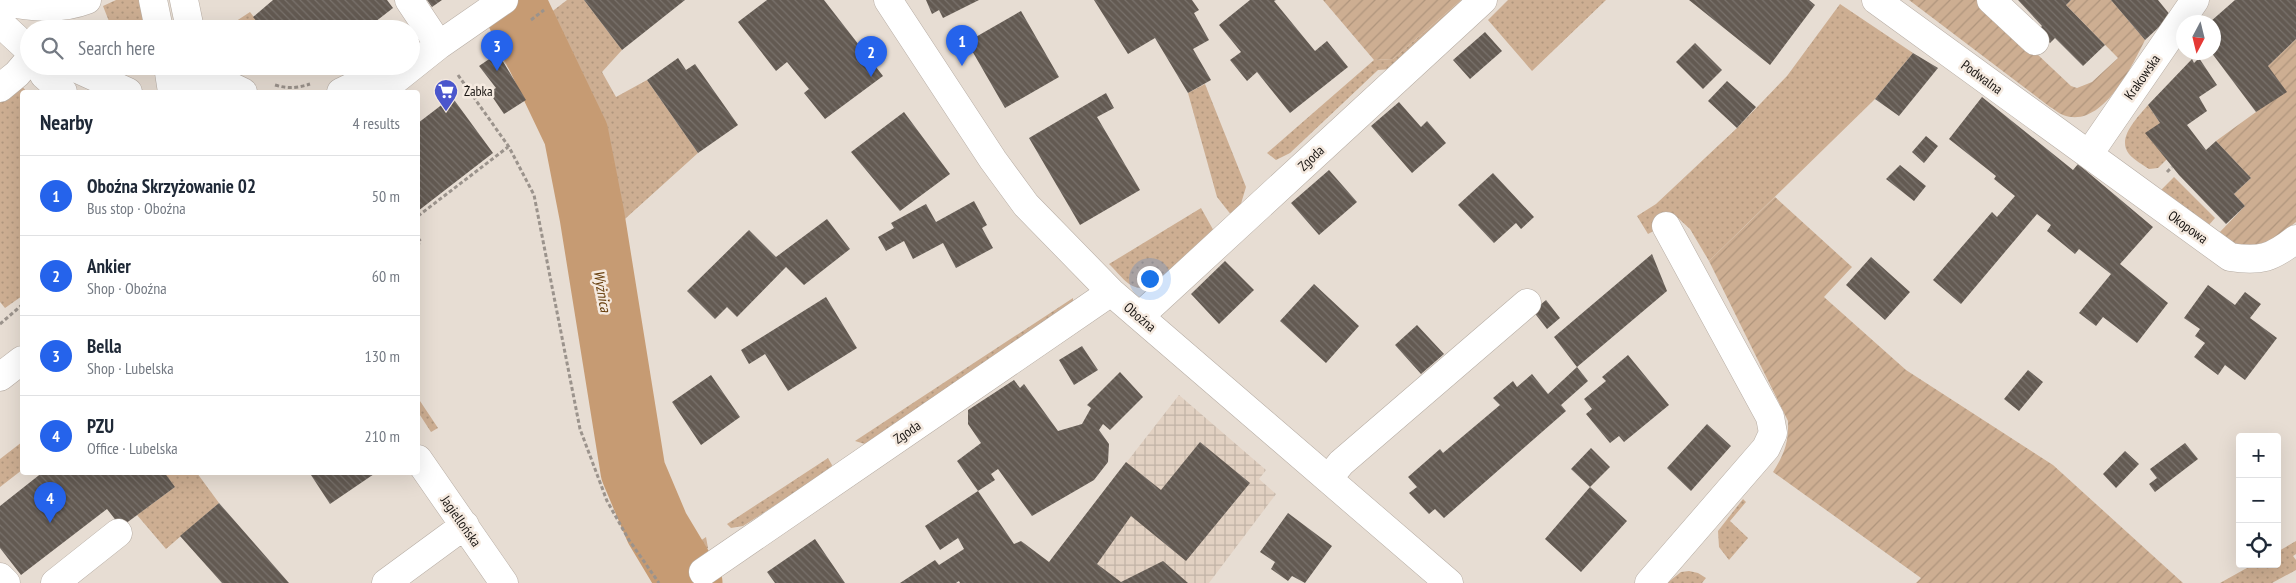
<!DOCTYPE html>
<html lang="en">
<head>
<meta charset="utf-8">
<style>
	body { margin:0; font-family:"PT Sans Narrow",sans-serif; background:#f2f2f3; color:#1f2937 }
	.controls { position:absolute; right:15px; bottom:15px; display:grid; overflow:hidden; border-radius:5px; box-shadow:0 5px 20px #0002 }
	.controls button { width:45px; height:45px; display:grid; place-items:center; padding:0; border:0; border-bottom:1px solid #e0e1e3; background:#fff; color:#1f2937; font:25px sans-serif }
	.compass { position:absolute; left:2176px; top:15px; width:45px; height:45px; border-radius:50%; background:#fff; box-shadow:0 5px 20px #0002; rotate:187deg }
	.you { position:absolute; left:1149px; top:278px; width:18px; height:18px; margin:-12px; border:4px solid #fff; border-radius:50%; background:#1a73e8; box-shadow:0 0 0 8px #1a73e833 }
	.badge { display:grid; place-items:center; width:32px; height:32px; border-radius:50%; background:#2563eb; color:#fff; font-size:16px; font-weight:700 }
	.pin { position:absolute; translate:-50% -41px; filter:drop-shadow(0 1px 2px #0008) }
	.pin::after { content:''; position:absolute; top:26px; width:18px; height:15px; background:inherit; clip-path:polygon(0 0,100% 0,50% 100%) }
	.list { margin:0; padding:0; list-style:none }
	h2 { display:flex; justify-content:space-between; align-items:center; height:65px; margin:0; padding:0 20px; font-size:21px }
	h2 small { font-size:16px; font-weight:400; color:#747a83 }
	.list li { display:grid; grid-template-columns:32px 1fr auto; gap:15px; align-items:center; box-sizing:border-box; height:80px; padding:0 20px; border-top:1px solid #e0e1e3 }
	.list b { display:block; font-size:19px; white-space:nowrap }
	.list p { margin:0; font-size:16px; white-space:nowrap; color:#747a83 }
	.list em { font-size:16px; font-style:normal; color:#747a83 }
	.icon { flex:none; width:28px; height:28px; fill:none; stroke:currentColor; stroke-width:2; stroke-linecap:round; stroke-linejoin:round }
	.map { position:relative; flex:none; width:2296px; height:583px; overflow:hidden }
	.search { position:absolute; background:#fff; box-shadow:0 5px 20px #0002; left:20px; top:20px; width:400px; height:55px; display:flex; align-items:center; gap:12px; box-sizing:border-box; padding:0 18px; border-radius:28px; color:#747a83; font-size:19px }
	.panel { position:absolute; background:#fff; box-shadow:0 5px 20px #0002; left:20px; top:90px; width:400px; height:385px; border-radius:5px }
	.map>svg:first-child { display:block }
	.industrial { fill:url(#industrial-grid) }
	.grass { fill:url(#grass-dots) }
	.garden { fill:url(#garden-furrows) }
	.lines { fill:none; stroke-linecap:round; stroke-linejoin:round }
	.river { stroke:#c69b73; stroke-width:65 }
	.building { fill:url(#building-back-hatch) }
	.minor-casing { stroke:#b7ada4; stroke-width:29 }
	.path { stroke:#9b938c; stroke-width:3; stroke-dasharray:4 2.5; stroke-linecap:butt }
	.minor { stroke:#fff; stroke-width:28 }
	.labels { text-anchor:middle; stroke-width:5; stroke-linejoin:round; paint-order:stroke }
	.street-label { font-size:14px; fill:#191512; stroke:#f5eae0 }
	.poi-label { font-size:14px; fill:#191512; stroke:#f5eae0; text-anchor:start }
	.water-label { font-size:15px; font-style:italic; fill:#643b08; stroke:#f5eae0 }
</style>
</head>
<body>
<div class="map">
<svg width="2296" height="583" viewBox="0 0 2296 583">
	<defs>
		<pattern id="industrial-grid" width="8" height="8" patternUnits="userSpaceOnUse" patternTransform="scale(1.25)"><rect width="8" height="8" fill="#e2d1c2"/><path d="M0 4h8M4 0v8" fill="none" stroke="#c1b3a6"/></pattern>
		<pattern id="grass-dots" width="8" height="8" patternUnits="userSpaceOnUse" patternTransform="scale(1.25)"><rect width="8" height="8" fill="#cdae92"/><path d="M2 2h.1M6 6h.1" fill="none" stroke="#af957d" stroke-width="1.8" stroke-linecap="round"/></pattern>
		<pattern id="garden-furrows" width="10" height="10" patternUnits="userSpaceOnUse" patternTransform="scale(1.25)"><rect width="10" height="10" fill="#cdae92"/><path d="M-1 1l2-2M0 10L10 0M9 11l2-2" fill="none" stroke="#af957d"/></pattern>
		<pattern id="building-back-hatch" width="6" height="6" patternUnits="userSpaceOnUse" patternTransform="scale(1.25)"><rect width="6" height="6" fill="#635a52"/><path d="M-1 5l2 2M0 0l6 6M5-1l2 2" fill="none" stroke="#79726c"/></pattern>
	</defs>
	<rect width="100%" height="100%" fill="#e7ddd3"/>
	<path class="industrial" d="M1179 395 1266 470 1259 479 1276 494 1209 583H960L959 581 1021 541 1049 562Z"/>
	<path class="grass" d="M116 0H143L148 27 112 29 103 6Z
		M567 0H584L622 50 602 72 616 97 647 80 698 153 616 227 648 400 655 452 664 482 691 547 706 537 708 548 696 556 700 564 673 583H667L635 534 619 504 547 133 531 101 498 53Z
		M1461 0H1466L1392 69 1378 70 1290 153 1276 160 1267 153 1374 60 1393 59Z
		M1508 0H1606L1532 71 1488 20Z
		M1840 4 1913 53 1875 99 1709 261 1690 229 1678 218 1648 234 1637 216 1656 204 1737 128 1787 76Z
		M250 12 263 29H224Z
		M20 84 27 92H22V296L5 308 0 302V100Z
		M1205 84 1246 187 1240 207 1232 216 1217 197 1188 93Z
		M2148 105 2160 123 2167 159 2158 168 2149 169C2143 165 2134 160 2129 154 2116 138 2138 117 2148 105Z
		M2174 177 2215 218 2208 226 2161 190Z
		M1201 208 1215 233 1158 283C1133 296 1126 281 1109 264Z
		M1073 298V303L865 444 855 441Z
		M418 398 438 428 431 432 418 412Z
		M22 442V470L0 487V459Z
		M828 458 832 465 831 469 743 526 731 528 727 524Z
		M164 473H197L219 503 166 549 137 515 175 487Z
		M1743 499 1746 502 1730 521 1748 538 1729 560 1719 547 1718 531Z
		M2296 541V554L2293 556 2296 560V570L2272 583H2220L2254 564H2277V552Z
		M1689 571 1698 573 1706 578 1702 583H1667L1681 572Z"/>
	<path class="garden" d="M1323 0H1461L1393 59 1374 60Z
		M1909 0H1980L2071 86 2077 88 2092 82 2118 58 2066 5 2071 0H2111L2145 40C2132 66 2102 130 2063 115 2058 113 2054 109 2050 107Z
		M2296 39V222C2270 243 2249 258 2218 234L2245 206 2234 194 2251 178 2216 141 2256 112 2268 66Z
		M1775 197 1852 267 1824 297 1906 370 2053 465 2183 583H1916L1921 578 1773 472C1784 455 1789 442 1788 421L1709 261Z"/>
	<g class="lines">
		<path class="river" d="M512 0 576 134 592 216 633 471 657 528 690 583"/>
	</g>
	<path class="building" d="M273 0H387L393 8 366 29H263L253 17Z
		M427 0H442L432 7Z
		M584 0H685L622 50Z
		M767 0H824L883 76 825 119 804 93 809 89 787 62 776 71 738 22Z
		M926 0H979L943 18 939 10 932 14Z
		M1094 0H1192L1199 10 1194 13 1209 40 1193 49 1211 80 1188 93 1155 38 1128 54Z
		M1250 0H1276L1274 1 1315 51 1327 41 1348 67 1290 113 1257 72 1247 81 1230 60 1241 52 1219 25Z
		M1689 0H1809L1815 5 1770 65Z
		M2018 0H2071L2066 5 2105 45 2083 66 2055 38 2050 43 2041 34 2038 30 2042 26Z
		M2111 0H2158L2171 16 2145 40Z
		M2235 0H2296V39L2268 66 2287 92 2256 112 2211 52H2214V22H2210Z
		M1021 11 1059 77 1005 108 967 42Z
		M1485 32 1502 51 1470 79 1453 60Z
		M1695 43 1722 70 1703 89 1676 62Z
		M498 53 526 100 504 114 489 92 496 88 479 66Z
		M1913 53 1938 68 1899 116 1875 99Z
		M678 58 686 70 695 64 738 125 698 153 647 80Z
		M2199 58 2217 85 2199 97 2207 111 2187 125 2206 150 2216 141 2251 178 2234 194 2245 206 2226 224 2179 175 2145 133 2160 123 2148 105 2192 59 2194 63Z
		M1727 81 1756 107 1737 128 1708 101Z
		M1106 93 1114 108 1097 117 1140 190 1080 225 1029 138Z
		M452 97 493 153 418 211V123Z
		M1982 97 2073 170 2078 164 2153 227 2120 264 2168 303 2137 343 2103 317 2096 326 2079 313 2111 274 2079 249 2075 254 2047 231 2051 225 2037 214 1961 304 1933 280 1992 212 1997 217 2015 196 1994 179 1996 176 1949 139Z
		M1399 102 1421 127 1427 121 1446 143 1412 173 1371 126Z
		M904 112 950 174 900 211 851 152Z
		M1926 136 1938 146 1924 163 1912 152Z
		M1900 165 1926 186 1914 201 1886 179Z
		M1329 170 1357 202 1319 235 1291 203Z
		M1493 173 1534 217 1521 229 1516 223 1494 243 1458 205Z
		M974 201 987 225 982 228 993 248 956 268 943 243 913 259 904 241 886 251 878 237 894 228 891 223 926 204 936 222Z
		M827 219 850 249 804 285 786 267 737 317 727 307 715 319 687 291 749 230 776 257Z
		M1652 254 1667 291 1577 367 1554 337Z
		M1871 257 1910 292 1885 320 1846 285Z
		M1225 261 1254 290 1219 324 1191 294Z
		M1314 284 1359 326 1326 363 1280 321Z
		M2208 285 2235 305 2245 292 2261 304 2250 318 2277 338 2245 380 2225 365 2218 375 2194 357 2205 343 2195 336 2200 329 2184 318Z
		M826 297 857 348 788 391 765 354 749 364 741 350Z
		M1546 300 1560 318 1547 329 1533 311Z
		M1417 325 1444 354 1421 374 1395 345Z
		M1082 346 1098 370 1074 385 1059 360Z
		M1628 355 1669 405 1624 442 1619 436 1610 443 1586 414 1592 409 1584 399 1606 381 1602 377Z
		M1577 367 1588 381 1561 405 1566 411 1444 518 1435 509 1429 514 1409 493 1417 487 1408 477 1440 449 1443 453 1500 405 1493 398 1513 381 1517 387 1532 374 1548 394Z
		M2028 370 2043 382 2019 411 2004 399Z
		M1120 372 1143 397 1110 430 1103 424 1099 430 1109 444 1108 462 1094 480 1032 516 998 469 991 474 995 480 978 491 957 461 981 443 968 424V410L1014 380 1020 388 1024 384 1058 431 1082 424 1091 408 1087 405Z
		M711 375 740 417 701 445 672 402Z
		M1707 424 1731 446 1691 491 1667 468Z
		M1200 442 1250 483 1186 561 1131 516 1097 564 1121 582 1163 561 1188 583H960L959 581 956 583H900L935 560 939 565 964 549 958 538 940 550 925 526 978 491 1014 544 1021 541 1049 562 1126 462 1161 490Z
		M2185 443 2198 459 2155 492 2149 484 2157 478 2150 469Z
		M1591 448 1610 467 1590 487 1571 469Z
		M2125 451 2139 464 2116 488 2103 474Z
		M43 472H164L175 487 121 527 107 509 21 575 0 548V506Z
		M309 472H377L330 504Z
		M1590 487 1627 521 1581 572 1545 539Z
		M219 503 289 583H222L180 536Z
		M1288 513 1332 546 1305 583 1292 576 1288 581 1271 569 1275 562 1260 552Z
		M815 539 845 583H775L767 572Z"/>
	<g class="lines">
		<g class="minor-casing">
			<path id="minor" d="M153 0 159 29
				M184 0 190 29
				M409 0 439 45
				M888 0 993 160 1026 205 1111 292 1449 583
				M1876 0 2230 257C2260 262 2272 258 2296 239
				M1991 0 2035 41
				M0 1C30 7 58 11 87 0
				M0 23 29 50
				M40 66 44 75 63 92
				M71 66 128 92
				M168 66 172 92
				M0 88 17 74 29 60
				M178 92C196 81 224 81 243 92
				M341 92 395 66
				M380 92 439 45 504 0
				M2089 154 2195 0
				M1140 316 1483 0
				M0 377 22 360
				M418 459 504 583
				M1328 479 1341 463 1527 303
				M703 572 1111 292
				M0 577 6 583
				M55 583 118 533
				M386 583 465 525
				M1649 583 1766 448 1773 433 1770 417 1666 226"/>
		</g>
		<path class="path" d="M531 20 544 10
			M458 75 509 147 534 195 580 429 607 501 629 540 659 583
			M275 85C288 89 297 88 310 84
			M2167 172 2172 167
			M418 216 508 147
			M418 238 421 242 418 244
			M0 324 22 305"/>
		<use href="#minor" class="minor"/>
	</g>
	<defs>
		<g id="supermarket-pin" transform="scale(1.25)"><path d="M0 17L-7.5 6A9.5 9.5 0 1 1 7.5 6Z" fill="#4b56cc" stroke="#f5eae0"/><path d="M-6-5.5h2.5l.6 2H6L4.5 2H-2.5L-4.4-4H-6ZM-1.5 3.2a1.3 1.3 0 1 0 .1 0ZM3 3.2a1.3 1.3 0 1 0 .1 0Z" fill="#fff"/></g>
	</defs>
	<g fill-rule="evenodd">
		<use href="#supermarket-pin" x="446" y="91"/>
	</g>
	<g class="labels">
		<g class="street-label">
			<text transform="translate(1982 77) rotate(36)" y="5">Podwalna</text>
			<text transform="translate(2142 77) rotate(-55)" y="5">Krakowska</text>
			<text transform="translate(1311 158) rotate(-43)" y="5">Zgoda</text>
			<text transform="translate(2188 227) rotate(36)" y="5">Okopowa</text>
			<text transform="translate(1140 317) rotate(40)" y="5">Oboźna</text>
			<text transform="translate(907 432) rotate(-34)" y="5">Zgoda</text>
			<text transform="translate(461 521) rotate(55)" y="5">Jagiellońska</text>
		</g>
		<g class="poi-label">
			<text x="464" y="96">Żabka</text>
		</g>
		<g class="water-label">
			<text transform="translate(602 291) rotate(80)" y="5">Wyżnica</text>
		</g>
	</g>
</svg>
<div class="controls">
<button>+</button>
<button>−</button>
<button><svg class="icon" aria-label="locate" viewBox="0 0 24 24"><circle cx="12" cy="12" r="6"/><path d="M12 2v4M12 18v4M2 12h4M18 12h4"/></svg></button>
</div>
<svg class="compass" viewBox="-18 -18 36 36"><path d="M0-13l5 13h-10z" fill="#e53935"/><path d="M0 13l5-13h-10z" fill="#747a83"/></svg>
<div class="you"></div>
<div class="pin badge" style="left:962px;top:66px">1</div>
<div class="pin badge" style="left:871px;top:77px">2</div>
<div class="pin badge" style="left:497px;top:71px">3</div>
<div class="pin badge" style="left:50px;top:523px">4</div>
<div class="search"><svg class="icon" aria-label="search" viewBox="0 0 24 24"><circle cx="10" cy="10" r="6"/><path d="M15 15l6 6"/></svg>Search here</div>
<section class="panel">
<h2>Nearby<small>4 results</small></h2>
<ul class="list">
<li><span class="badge">1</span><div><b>Oboźna Skrzyżowanie 02</b><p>Bus stop · Oboźna</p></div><em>50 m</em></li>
<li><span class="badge">2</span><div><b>Ankier</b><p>Shop · Oboźna</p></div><em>60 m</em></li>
<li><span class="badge">3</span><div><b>Bella</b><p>Shop · Lubelska</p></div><em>130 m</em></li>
<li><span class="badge">4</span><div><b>PZU</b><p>Office · Lubelska</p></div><em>210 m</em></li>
</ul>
</section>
</div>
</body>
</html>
